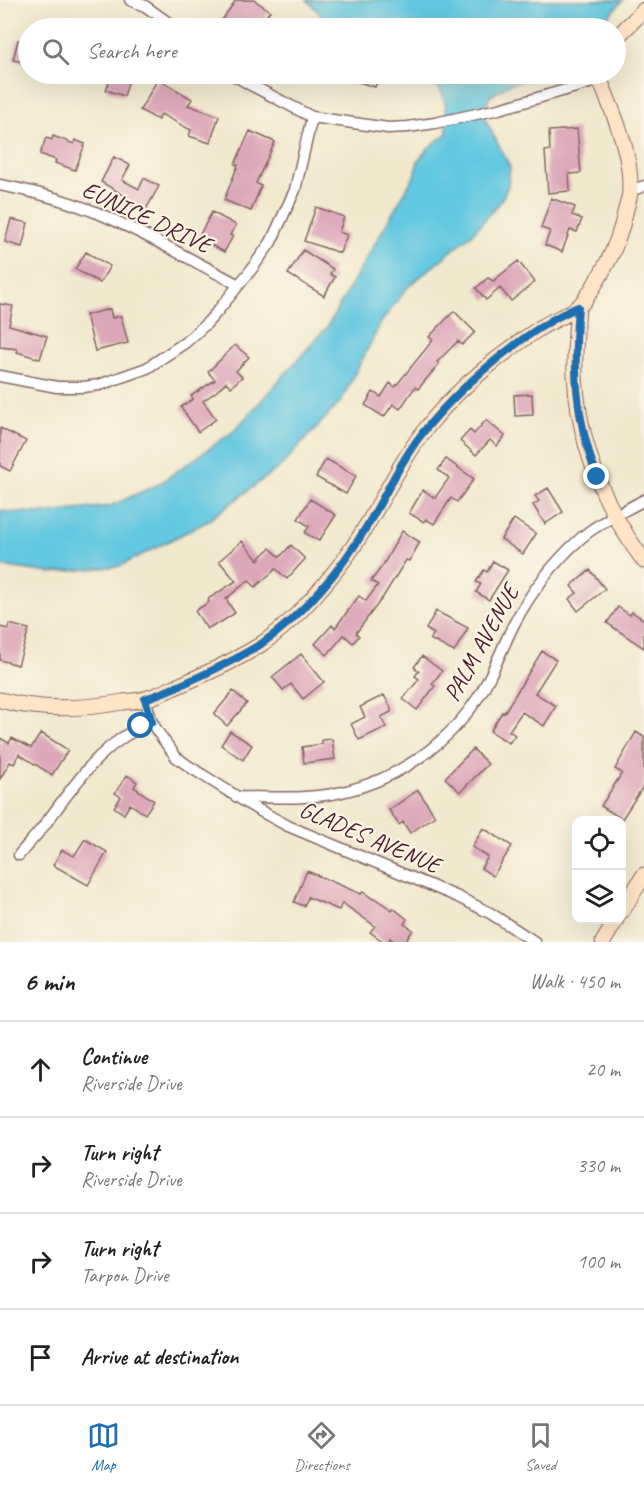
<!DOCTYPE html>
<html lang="en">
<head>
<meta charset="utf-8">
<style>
	body { margin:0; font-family:Caveat,sans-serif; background:#f2f2f2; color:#222 }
	.controls { position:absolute; right:18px; bottom:18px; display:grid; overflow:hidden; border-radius:12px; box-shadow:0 6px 24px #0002 }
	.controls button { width:54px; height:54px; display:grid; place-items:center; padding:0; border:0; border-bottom:2px solid #e0e0e0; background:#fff; color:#222; font:30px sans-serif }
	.stop { position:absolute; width:18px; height:18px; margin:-14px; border:4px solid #1f6fb2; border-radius:50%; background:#fff }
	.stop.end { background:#1f6fb2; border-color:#fff; box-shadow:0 2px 6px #0008 }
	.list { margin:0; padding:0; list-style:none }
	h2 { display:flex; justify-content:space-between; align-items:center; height:78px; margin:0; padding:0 24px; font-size:26px }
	h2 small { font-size:20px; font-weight:400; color:#767676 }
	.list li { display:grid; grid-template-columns:39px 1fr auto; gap:18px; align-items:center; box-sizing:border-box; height:96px; padding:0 24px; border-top:2px solid #e0e0e0 }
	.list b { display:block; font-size:22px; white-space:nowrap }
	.list p { margin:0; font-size:20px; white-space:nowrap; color:#767676 }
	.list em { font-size:20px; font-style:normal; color:#767676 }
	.icon { flex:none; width:33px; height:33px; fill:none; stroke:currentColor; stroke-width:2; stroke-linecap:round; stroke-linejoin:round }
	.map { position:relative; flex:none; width:644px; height:942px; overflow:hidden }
	.search { position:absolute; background:#fff; box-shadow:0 6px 24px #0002; left:18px; right:18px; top:18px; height:66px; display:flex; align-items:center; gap:15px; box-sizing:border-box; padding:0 21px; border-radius:33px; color:#767676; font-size:22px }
	.sheet { height:462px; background:#fff }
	nav { display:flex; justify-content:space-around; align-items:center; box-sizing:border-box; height:84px; border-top:2px solid #e0e0e0; background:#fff; font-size:16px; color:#767676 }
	nav a { display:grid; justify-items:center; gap:3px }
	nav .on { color:#1f6fb2 }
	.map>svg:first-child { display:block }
	.water { fill:#62c7e0; stroke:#567386; stroke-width:1.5 }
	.building { fill:#dca7b9 }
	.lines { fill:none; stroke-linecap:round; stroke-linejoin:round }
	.street-casing { stroke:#846664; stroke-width:13 }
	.secondary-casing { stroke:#846664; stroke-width:17 }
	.street { stroke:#fff; stroke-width:10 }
	.secondary { stroke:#ffe4c6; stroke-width:15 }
	.route { stroke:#1f6fb2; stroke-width:8 }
	.labels { text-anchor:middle; stroke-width:4.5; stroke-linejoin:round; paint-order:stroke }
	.street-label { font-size:24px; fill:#4a1f2b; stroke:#fcf5e5 }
</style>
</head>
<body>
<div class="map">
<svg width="644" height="942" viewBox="0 0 644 942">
	<rect width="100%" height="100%" fill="#fcf5e5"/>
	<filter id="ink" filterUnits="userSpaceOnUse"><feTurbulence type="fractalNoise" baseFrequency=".0167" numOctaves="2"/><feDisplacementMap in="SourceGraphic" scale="12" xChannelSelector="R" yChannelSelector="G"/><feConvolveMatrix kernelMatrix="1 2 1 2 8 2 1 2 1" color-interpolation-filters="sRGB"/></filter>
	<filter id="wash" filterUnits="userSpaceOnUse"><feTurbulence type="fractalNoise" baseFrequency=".008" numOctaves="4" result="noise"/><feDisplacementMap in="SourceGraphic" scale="24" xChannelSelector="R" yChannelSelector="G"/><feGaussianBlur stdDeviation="1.35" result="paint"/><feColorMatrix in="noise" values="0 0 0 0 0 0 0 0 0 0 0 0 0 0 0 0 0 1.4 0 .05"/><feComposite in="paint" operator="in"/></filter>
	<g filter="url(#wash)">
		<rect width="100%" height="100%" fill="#f1e9cd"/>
		<path class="water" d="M307 0H623L598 28H333Z
			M425 74H544L541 76 509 84 489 97 484 117 510 167 508 186 501 201 472 234 407 288 382 321 341 401 281 466 206 522 120 566 51 573 0 566V510L9 512 49 513 110 506 157 485 234 431 327 327 414 176 418 161 428 148 447 133C447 107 447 90 425 74Z"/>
		<g id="blocks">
			<path class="building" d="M236 0H254L270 11 257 28H251L239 20 233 28 222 20Z
				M18 40 28 42V63L13 60Z
				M112 74H131L124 96 106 90Z
				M340 74H380L375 87 339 76Z
				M158 79 192 99 188 105 219 116 210 143 189 136 191 130 161 114 158 120 140 110Z
				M577 129 581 173 569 174 570 191 548 193 545 151 550 150 549 131Z
				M250 131 275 142 256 183 261 186 251 211 224 200 238 165 235 164Z
				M53 136 74 144 75 140 85 144 75 170 55 163 56 160 40 154 46 138 52 140Z
				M114 157 130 165 122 180 139 189 144 178 159 186 144 213 124 202 127 197 101 182Z
				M551 198 575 207 572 215 582 219 577 232 570 230 562 252 545 245 550 231 541 228Z
				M316 207 344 217 339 232 347 235 340 253 304 241Z
				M212 212 236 225 230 235 233 236 224 252 198 238Z
				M11 219 28 223 22 247 5 242Z
				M303 250 333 269 330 274 335 277 324 296 288 274Z
				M86 252 110 266 100 283 75 269Z
				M518 261 535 282 511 301 500 288 486 300 476 288 488 278 493 281Z
				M0 304 13 306 9 325 47 336 40 359 17 352 18 349 0 347Z
				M110 309 112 318 121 316 128 343 95 351 86 315Z
				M454 311 475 332 462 345 458 341 437 362 439 364 418 389 415 387 400 409 393 404 384 417 365 405 373 392 381 397 390 383 395 387 433 340 429 337Z
				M235 345 249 357 236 371 242 377 231 387 226 382 217 391 203 401 216 419 198 432 181 407 193 399 191 396 215 380 208 372Z
				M532 394 533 415 515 416 514 395Z
				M486 420 505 436 497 446 490 440 476 455 460 441 470 430 474 434Z
				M0 428 26 441 10 471 0 466Z
				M326 459 356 476 346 494 316 477Z
				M446 459 474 479 457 502 451 498 434 524 426 519 424 522 409 513 423 490 435 498 449 478 438 470Z
				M548 488 563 512 545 524 533 505 539 501 535 496Z
				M310 499 336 515 319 541 305 533 309 526 298 519Z
				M514 519 536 534 523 554 501 539Z
				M402 531 420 542 409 561 406 560 383 597 356 633 359 636 353 643 344 635 327 655 315 644 332 625 335 628 359 596 366 601 378 585 371 581 383 565Z
				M242 541 258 560 270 548 280 557 291 545 305 559 287 579 276 569 255 587 249 580 226 599 235 613 218 624 217 623 207 629 195 611 209 602 208 599 236 581 219 561Z
				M493 561 508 570 489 600 476 592 481 584 476 582 484 570 487 572Z
				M590 570 605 589 578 611 569 599 577 593 571 586Z
				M618 607 630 615 632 612 644 620V648L607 623Z
				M436 611 468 628 454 652 430 639 434 634 426 629Z
				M9 624 29 629 18 665 0 660V627L8 629Z
				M542 651 556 660 535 693 556 706 544 726 522 712 509 731 515 735 509 743 490 731 502 712 504 713Z
				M301 654 324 682 303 699 291 684 283 690 272 677Z
				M422 656 442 671 432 684 435 686 417 710 403 699 419 679 415 676 419 671 414 667Z
				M233 691 247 703 227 726 214 714Z
				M384 695 391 708V712L381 717 386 727 359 740 351 724 365 717 360 707Z
				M230 731 252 745 243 760 221 745Z
				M636 732 644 737V785L622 819 601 806 622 773 615 769Z
				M41 733 68 750 52 775 19 754 14 764 10 762 0 779V738L9 743 12 738 31 748Z
				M332 739 335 759 304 763 302 747 322 744V740Z
				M473 749 488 764 460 792 445 778Z
				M127 775 137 782 134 787 154 801 145 814 130 804 124 814 114 807 121 797 115 793Z
				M418 790 435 816 410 833 403 822 399 825 389 810Z
				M483 828 512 846 493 876 481 868 488 857 472 847Z
				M85 839 107 852 88 885 53 865 62 850 74 856Z
				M307 871 361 894 363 892 373 899 374 898 392 910 393 908 407 919 404 924 413 930 405 942H395L390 938 388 942H384L370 932 375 926 342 903 339 910 308 897 304 906 294 902Z"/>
		</g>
	</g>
	<g filter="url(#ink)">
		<use href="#blocks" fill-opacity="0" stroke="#846664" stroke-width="1.5"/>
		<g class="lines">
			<g class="street-casing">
				<path id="street" d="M130 0 145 6 176 28
					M232 74 249 84 312 117 388 128 408 127 435 123 499 109 600 80
					M0 185C36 192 73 202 107 217 152 237 195 262 239 285
					M630 191 644 186
					M0 376 57 387H83L99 385 147 368 186 342 207 323 216 313 251 270 271 242 295 190 312 117
					M145 699 152 722 157 731 176 757 190 767 255 808 288 826 458 897 490 913 535 942
					M237 797C272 797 308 800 342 792 404 778 461 735 489 678 498 660 505 642 514 624 531 592 554 562 581 538 599 522 623 512 644 500
					M19 855C28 844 38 834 46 823 78 781 101 742 152 722"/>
			</g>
			<g class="secondary-casing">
				<path id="secondary" d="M616 38 644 10
					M578 307C576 330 574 353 575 376 579 444 604 507 644 561
					M0 700C40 711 83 709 123 702 131 701 140 701 148 698 159 695 169 689 180 685 207 673 235 661 260 645 293 623 323 588 346 557 377 515 396 466 428 426 457 389 501 354 540 328 550 321 571 314 579 306 589 297 599 277 606 265 616 247 622 228 626 209 628 203 630 196 630 189 631 151 614 115 600 80V74
					M622 911 644 875
					M603 942 616 920"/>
			</g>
			<use href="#street" class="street"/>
			<use href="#secondary" class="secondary"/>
		</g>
	</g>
	<g class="lines" filter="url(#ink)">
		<path class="route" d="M141 726 152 722 145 699C177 688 208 673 237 658 245 653 253 649 261 644 302 616 341 570 367 526 387 493 403 455 429 425 459 389 506 348 546 324 556 317 567 312 578 307 573 369 575 418 597 477"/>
	</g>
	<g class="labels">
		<g class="street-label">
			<text transform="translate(147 217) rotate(25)" y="8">EUNICE DRIVE</text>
			<text transform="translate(481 643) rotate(-61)" y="8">PALM AVENUE</text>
			<text transform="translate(370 837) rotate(23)" y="8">GLADES AVENUE</text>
		</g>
	</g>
</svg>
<div class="controls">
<button><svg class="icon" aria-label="locate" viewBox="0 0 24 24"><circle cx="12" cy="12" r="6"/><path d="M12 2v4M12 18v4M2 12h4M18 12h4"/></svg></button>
<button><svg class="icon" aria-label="layers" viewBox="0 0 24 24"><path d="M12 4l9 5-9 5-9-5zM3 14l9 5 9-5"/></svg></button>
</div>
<div class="stop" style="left:141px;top:726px"></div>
<div class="stop end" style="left:597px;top:477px"></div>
<div class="search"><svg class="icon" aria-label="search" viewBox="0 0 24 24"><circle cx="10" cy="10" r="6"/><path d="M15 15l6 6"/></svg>Search here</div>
</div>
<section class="sheet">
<h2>6 min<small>Walk · 450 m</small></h2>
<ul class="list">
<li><svg class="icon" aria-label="ahead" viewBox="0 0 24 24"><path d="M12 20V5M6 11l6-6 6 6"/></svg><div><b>Continue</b><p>Riverside Drive</p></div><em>20 m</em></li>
<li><svg class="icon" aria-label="right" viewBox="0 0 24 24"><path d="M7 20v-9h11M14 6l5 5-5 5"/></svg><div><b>Turn right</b><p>Riverside Drive</p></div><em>330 m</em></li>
<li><svg class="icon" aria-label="right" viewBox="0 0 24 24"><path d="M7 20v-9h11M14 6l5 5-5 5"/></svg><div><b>Turn right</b><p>Tarpon Drive</p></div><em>100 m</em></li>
<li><svg class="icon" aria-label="arrive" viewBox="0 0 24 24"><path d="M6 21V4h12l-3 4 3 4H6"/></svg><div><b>Arrive at destination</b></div></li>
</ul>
</section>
<nav>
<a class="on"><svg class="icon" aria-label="map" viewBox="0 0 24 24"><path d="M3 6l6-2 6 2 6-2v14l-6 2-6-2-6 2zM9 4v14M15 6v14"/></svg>Map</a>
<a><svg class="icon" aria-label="directions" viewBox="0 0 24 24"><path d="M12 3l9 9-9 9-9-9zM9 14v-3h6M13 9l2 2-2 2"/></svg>Directions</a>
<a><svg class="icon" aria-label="saved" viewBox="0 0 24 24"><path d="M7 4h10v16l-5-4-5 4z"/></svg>Saved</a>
</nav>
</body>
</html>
